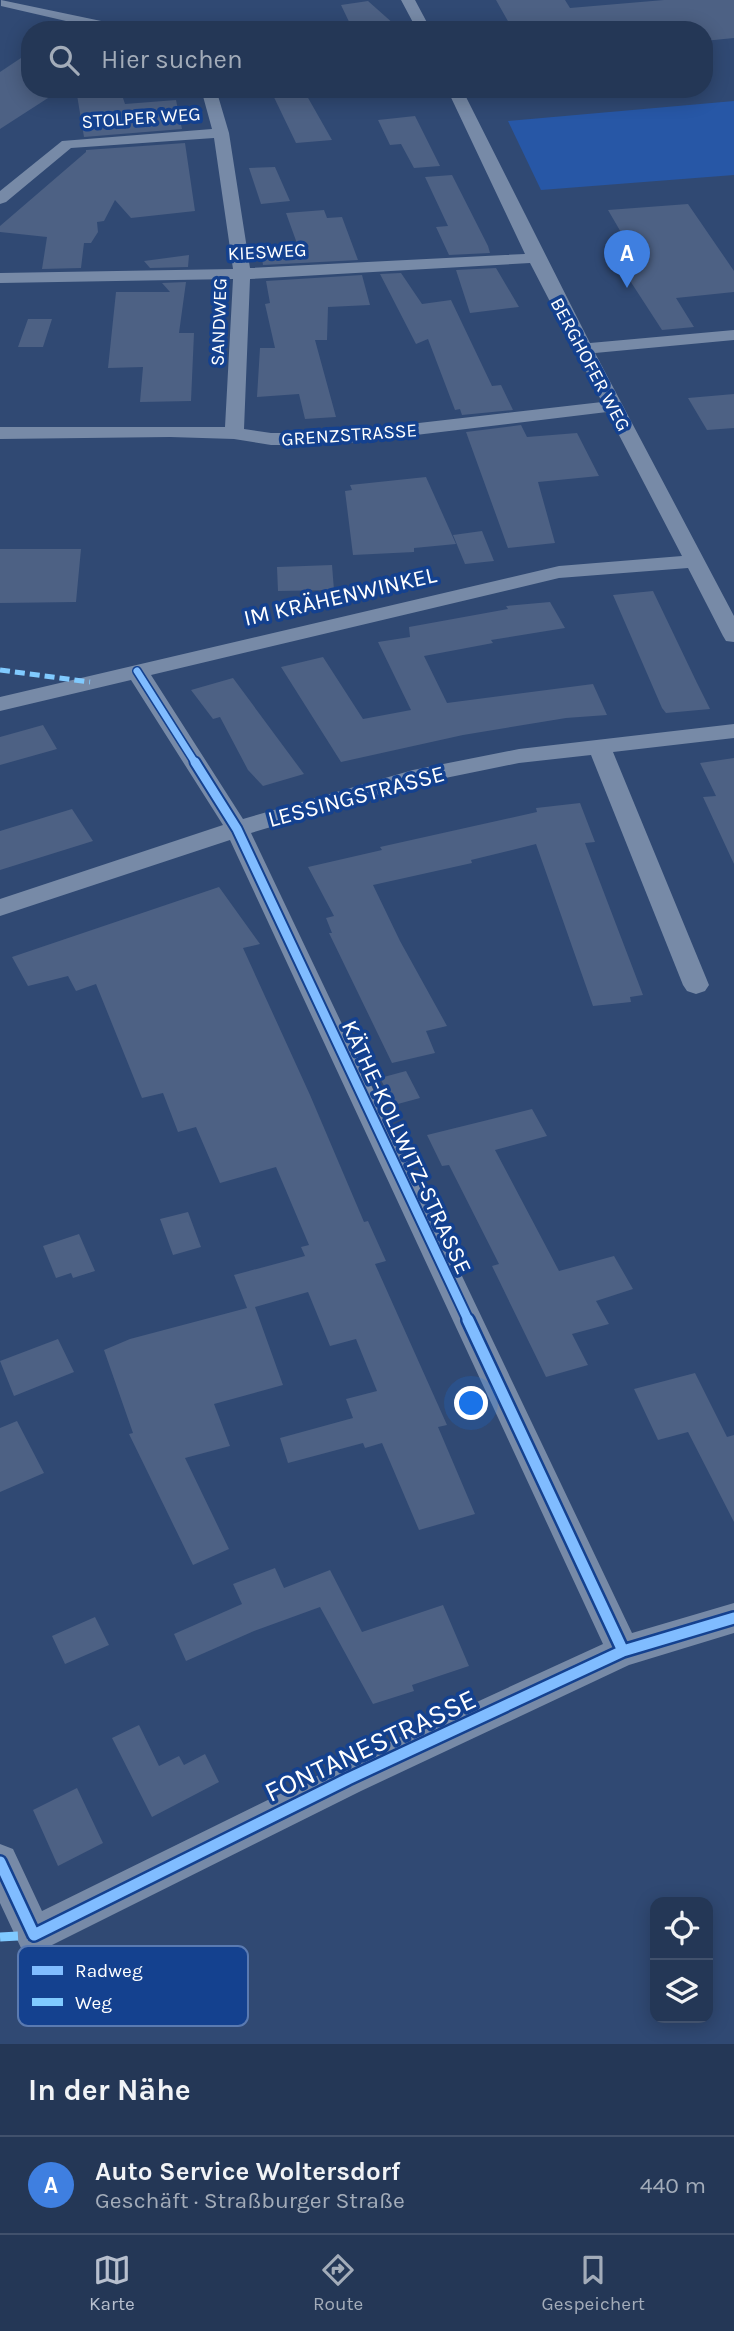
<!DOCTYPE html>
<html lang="de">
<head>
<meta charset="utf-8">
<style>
	body { margin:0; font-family:Karla,sans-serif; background:#2c3f5c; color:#f1f3f6 }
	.controls { position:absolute; right:21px; bottom:21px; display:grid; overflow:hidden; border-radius:14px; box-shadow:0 4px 18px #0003 }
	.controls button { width:63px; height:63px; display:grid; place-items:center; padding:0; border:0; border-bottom:2px solid #41516c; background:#243756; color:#f1f3f6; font:35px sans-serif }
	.you { position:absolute; left:472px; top:1404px; width:24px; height:24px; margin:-18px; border:5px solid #fff; border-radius:50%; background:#1a73e8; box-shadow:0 0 0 10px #1a73e833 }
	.badge { display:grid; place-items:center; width:46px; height:46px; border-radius:50%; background:#b7bfce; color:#fff; font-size:23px; font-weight:700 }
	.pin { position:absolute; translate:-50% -58px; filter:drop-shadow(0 2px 4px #0008) }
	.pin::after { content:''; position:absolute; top:37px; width:24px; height:21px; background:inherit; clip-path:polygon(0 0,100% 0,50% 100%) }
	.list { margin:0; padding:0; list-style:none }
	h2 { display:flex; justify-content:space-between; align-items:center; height:91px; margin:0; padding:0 28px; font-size:30px }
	h2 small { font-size:23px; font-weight:400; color:#a3acb9 }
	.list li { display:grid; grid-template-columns:46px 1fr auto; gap:21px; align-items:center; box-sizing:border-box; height:98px; padding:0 28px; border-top:2px solid #41516c }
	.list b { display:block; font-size:26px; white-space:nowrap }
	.list p { margin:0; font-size:23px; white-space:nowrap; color:#a3acb9 }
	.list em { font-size:23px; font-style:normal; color:#a3acb9 }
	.icon { flex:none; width:38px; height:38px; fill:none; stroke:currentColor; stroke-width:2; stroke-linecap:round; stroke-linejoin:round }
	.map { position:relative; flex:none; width:734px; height:2044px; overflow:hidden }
	.search { position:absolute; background:#243756; box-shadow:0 4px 18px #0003; left:21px; right:21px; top:21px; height:77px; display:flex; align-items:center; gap:18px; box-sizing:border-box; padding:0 24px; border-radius:28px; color:#a3acb9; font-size:26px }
	.sheet { height:189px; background:#243756 }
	nav { display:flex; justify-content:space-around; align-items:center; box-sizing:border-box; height:98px; border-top:2px solid #41516c; background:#243756; font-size:19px; color:#a3acb9 }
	nav a { display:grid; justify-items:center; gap:4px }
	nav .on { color:#b7bfce }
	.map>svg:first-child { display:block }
	.green { fill:#2757a6 }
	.building { fill:#4d6184 }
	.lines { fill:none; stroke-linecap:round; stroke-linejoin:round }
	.minor { fill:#778aa7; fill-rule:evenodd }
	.quiet-far1 { stroke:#80caff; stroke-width:5; stroke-dasharray:10 5; stroke-linecap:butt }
	.quiet { stroke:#80caff; stroke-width:9; stroke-dasharray:18 9; stroke-linecap:butt }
	.cycleway-far2-casing { stroke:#14418f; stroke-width:10 }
	.cycleway-far1-casing { stroke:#14418f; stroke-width:13 }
	.cycleway-casing { stroke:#14418f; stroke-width:16 }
	.cycleway-far2 { stroke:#80bcff; stroke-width:7 }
	.cycleway-far1 { stroke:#80bcff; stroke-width:9 }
	.cycleway { stroke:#80bcff; stroke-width:11 }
	.labels { text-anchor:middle; stroke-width:7; stroke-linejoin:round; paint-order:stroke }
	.far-street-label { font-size:19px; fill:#fff; stroke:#14418f }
	.street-label { font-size:23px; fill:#fff; stroke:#14418f }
	.near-street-label { font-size:28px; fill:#fff; stroke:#14418f }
	.key { fill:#14418f; stroke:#5a7ab1; stroke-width:2 }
	.key-label { font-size:19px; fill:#fff }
</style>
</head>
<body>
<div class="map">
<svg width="734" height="2044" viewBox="0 0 734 2044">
	<rect width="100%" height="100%" fill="#304973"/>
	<path class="green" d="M734 101V175L541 190 508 121Z"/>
	<path class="building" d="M496 0H565L570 8 664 0H734V38L704 41V30H513Z
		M368 1 395 25 352 28 341 5Z
		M30 52V89H62L0 129V72Z
		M76 89 121 92 125 104 176 100 182 129 84 137Z
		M270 89H303L332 140 296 143Z
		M415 116 440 166 414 168 401 144 390 145 378 120Z
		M185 143 195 211 131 218 115 200 104 221 97 222 98 232 91 243H84L81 268 42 269 47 237 0 232V226L86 152V150Z
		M275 167 290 201 261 204 249 168Z
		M452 175 488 246 490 253 449 255 436 227 448 226 425 177Z
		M688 204 734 271V292L676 298 694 327 662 330 625 273 637 272 621 247 629 246 608 210Z
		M324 210 327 218 342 217 358 260 263 265 261 251 299 249 286 213Z
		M189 255 188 267 150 268 144 261Z
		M496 268 519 307 470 313 456 270Z
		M401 273 422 304 451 300 492 386 501 385 513 410 462 415 460 409 455 410 428 339 416 344 380 274Z
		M362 275 370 305 328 307 327 340H315L336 417 305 419 299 394 257 397 260 348H275L265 304 270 303 266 281Z
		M186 282 179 333H194L191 401 140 402 143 367 108 368 116 292H170L162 283Z
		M28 319H52L43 347H18Z
		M734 394V428L707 430 688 398Z
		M521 425 527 437 577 433 599 476 538 482 555 543 508 548 466 432Z
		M426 477 456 544 414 548V552L353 555 345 491 352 490 350 485Z
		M482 531 494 561 465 564 453 535Z
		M0 549H81L76 602 0 603Z
		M332 565 334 590 278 591 277 567Z
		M653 591 697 683 710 709 666 713 662 708 613 595Z
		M550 602 565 628 491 640 493 643 424 656 447 703 593 684 607 715 566 718 463 735 341 762 281 667 323 657 363 719 411 710 378 642 410 637 409 627 508 609 506 606Z
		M233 678 304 774 263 786 248 770 220 717 213 719 191 690Z
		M43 725 57 749 0 765V737Z
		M734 758V864L703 797 716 796 700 763Z
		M580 803 595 842 585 843 643 995 630 997 631 1002 593 1006 536 844 471 860 472 863 373 885 400 941 447 1026 426 1031 435 1053 392 1063 329 933H332L326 918 334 916 308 867 382 850 380 847 537 812 536 808Z
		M72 809 93 841 0 870V831Z
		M219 887 260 944 243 948 310 1095 364 1222 368 1221 386 1261 375 1264 447 1425 438 1427 475 1514 419 1530 382 1443 365 1448 363 1443 288 1463 280 1438 353 1418 346 1399 377 1391 356 1339 330 1346 308 1292 255 1307 283 1385 214 1404 230 1446 185 1458 229 1549 193 1565 129 1434 133 1433 104 1350 130 1339 247 1308 234 1275 305 1256 301 1247 309 1245 276 1167 220 1183 196 1127 178 1132 163 1093 142 1098 96 984 76 991 68 976 28 986 12 957Z
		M406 1071 420 1098 394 1105 380 1078Z
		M532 1109 547 1136 495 1150 559 1271 614 1256 633 1289 596 1301 609 1324 572 1334 588 1365 546 1377 492 1266 499 1264 449 1165 442 1166 427 1135Z
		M188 1212 201 1247 173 1255 160 1219Z
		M79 1234 95 1271 73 1278 71 1273 56 1278 43 1246Z
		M58 1339 74 1372 14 1396 0 1361Z
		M695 1373 727 1437 734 1435V1522L688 1432 658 1440 634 1389Z
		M17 1421 44 1473 0 1492V1428Z
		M275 1568 284 1588 330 1570 362 1632 443 1605 469 1666 412 1685 414 1691 373 1704 320 1607 254 1631 186 1661 174 1634 242 1604 233 1584Z
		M95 1617 109 1645 65 1664 52 1636Z
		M139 1725 159 1766 179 1756 184 1765 205 1754 219 1782 152 1817 112 1738Z
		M77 1788 103 1843 58 1866 33 1810Z"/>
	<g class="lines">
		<path class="minor" d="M1 0 125 26 132 30H105L1 6Z
			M401 0H415L431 30H417Z
			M201 89H216L229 133 250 268 525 254 447 89H462L590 343 734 330V340L595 353 734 616V642L726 641 723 636 688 568 559 578 151 675 243 819 413 770 519 749 734 724V738L613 752 709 985 705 991 696 994 687 991 683 985 591 755 519 763 416 784 251 833 632 1633 734 1603V1633L629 1665 361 1791 34 1954 21 1948 0 1903V1844L13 1849 42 1911 335 1767 603 1644 230 840 0 916V899L223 825 131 680 0 711V697L559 566 682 556 607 412 332 445H271L234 439 170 437 0 439V427H225L233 279 0 283V273L233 269 214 138 71 148 6 202 0 204V191L62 141 212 129ZM530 263 602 402 332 433H271L244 429 250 279Z"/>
		<path class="quiet-far1" d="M0 670 90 682"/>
		<path class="quiet" d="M0 1937 34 1935"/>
		<g class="cycleway-far2-casing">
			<path id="cycleway-far2" d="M137 671 196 764"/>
		</g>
		<g class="cycleway-far1-casing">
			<path id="cycleway-far1" d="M195 762 237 829 469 1322"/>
		</g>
		<g class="cycleway-casing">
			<path id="cycleway" d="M468 1320 623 1651
				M0 1862 34 1935 348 1779 623 1651 734 1618"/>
		</g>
		<use href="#cycleway-far2" class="cycleway-far2"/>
		<use href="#cycleway-far1" class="cycleway-far1"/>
		<use href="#cycleway" class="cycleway"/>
	</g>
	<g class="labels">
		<g class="far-street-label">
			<text transform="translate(141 117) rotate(-4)" y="7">STOLPER WEG</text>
			<text transform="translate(267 251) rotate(-3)" y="7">KIESWEG</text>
			<text transform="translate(218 322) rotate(-88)" y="7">SANDWEG</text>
			<text transform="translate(591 364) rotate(62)" y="7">BERGHOFER WEG</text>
			<text transform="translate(349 434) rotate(-4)" y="7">GRENZSTRASSE</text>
		</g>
		<g class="street-label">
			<text transform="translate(340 596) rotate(-13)" y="8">IM KRÄHENWINKEL</text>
			<text transform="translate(356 796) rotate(-15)" y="8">LESSINGSTRASSE</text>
			<text transform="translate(407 1147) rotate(65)" y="8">KÄTHE-KOLLWITZ-STRASSE</text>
		</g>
		<g class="near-street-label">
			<text transform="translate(370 1745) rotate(-25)" y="10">FONTANESTRASSE</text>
		</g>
	</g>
	<rect x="18" y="1946" width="230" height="80" rx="10" class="key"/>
	<rect x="32" y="1966" width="31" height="9" fill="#80bcff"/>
	<rect x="32" y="1998" width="31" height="8" fill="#80caff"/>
	<g class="key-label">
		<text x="75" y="1977">Radweg</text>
		<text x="75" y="2009">Weg</text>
	</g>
</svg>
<div class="controls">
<button><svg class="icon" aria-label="locate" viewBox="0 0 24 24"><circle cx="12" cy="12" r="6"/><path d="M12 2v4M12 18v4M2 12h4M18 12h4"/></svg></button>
<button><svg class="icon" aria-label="layers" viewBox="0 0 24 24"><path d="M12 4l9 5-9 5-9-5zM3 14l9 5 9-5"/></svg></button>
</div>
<div class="you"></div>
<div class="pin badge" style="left:627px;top:288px;background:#3f7fe0">A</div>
<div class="search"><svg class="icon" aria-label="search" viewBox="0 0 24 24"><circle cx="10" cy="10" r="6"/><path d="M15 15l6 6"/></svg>Hier suchen</div>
</div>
<section class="sheet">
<h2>In der Nähe<small></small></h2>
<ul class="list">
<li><span class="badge" style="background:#3f7fe0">A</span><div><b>Auto Service Woltersdorf</b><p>Geschäft · Straßburger Straße</p></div><em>440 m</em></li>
</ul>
</section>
<nav>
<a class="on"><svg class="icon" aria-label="map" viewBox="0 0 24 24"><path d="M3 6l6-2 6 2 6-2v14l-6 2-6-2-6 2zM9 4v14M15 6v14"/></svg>Karte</a>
<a><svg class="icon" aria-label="directions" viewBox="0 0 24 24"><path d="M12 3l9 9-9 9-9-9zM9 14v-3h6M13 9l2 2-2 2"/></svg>Route</a>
<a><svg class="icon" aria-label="saved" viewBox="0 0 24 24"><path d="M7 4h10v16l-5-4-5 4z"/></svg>Gespeichert</a>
</nav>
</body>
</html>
